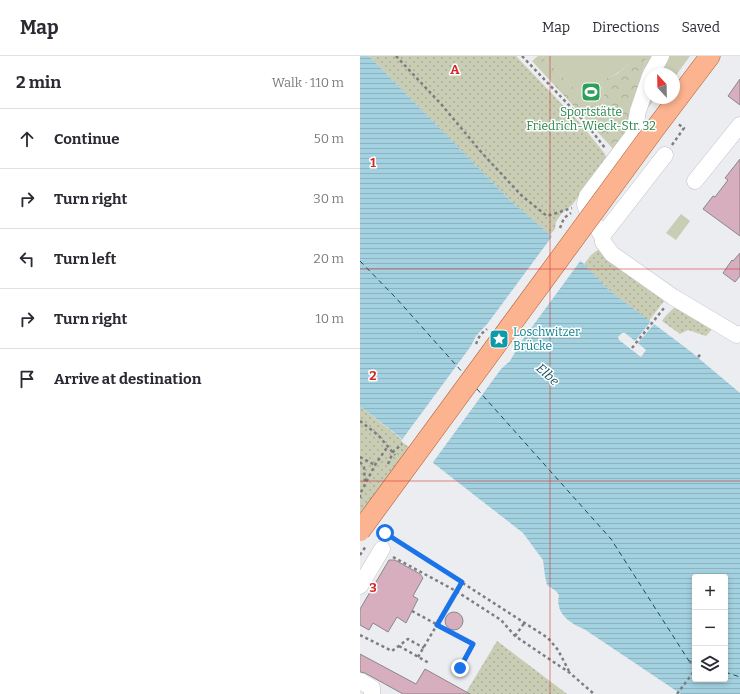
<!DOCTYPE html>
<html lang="en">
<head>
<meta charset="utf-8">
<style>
	body { margin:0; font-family:Bitter,serif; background:#f2f2f3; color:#2b2b33 }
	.controls { position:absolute; right:12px; bottom:12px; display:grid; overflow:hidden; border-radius:4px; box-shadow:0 2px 6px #0003 }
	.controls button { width:36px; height:36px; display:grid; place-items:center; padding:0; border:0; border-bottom:1px solid #e1e1e2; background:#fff; color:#2b2b33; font:20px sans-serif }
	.compass { position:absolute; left:284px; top:12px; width:36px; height:36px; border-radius:50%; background:#fff; box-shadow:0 2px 6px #0003; rotate:338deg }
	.stop { position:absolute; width:12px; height:12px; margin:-9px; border:3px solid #1a73e8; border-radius:50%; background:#fff }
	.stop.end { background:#1a73e8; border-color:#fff; box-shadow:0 1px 4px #0008 }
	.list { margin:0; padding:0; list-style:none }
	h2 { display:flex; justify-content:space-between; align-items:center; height:52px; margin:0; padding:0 16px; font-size:17px }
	h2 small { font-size:13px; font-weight:400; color:#7c7c81 }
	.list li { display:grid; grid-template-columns:26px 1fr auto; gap:12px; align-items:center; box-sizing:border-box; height:60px; padding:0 16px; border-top:1px solid #e1e1e2 }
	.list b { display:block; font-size:15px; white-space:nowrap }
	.list em { font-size:13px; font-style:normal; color:#7c7c81 }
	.icon { flex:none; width:22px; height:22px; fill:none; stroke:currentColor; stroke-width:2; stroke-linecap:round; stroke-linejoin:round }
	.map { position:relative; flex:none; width:380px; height:638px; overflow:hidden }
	header { display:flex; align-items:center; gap:24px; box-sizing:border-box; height:56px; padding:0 20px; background:#fff; border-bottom:1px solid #e1e1e2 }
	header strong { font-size:19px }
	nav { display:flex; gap:22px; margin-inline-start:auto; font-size:14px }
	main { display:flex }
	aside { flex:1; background:#fff }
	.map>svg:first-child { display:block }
	.grass { fill:url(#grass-dots) }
	.forest { fill:url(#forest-crowns) }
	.pitch { fill:#c8cdb4 }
	.water { fill:url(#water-rules); fill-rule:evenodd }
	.pier { fill:#ecedf0 }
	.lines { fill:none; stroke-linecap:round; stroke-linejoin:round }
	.ferry { stroke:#115060; stroke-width:1; stroke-dasharray:5 4; stroke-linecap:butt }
	.building { fill:#d6aebe; stroke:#898788 }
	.minor-casing { stroke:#c3c3c6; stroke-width:17 }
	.major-casing { stroke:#ac5d36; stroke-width:21 }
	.path { stroke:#7e7e80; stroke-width:2.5; stroke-dasharray:3 3; stroke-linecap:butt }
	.minor { stroke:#fff; stroke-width:16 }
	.major { stroke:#fcb38f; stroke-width:20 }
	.major-bridge-casing { stroke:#ac5d36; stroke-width:21; stroke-linecap:butt }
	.path-bridge { stroke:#7e7e80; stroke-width:2.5; stroke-dasharray:3 3; stroke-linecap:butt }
	.major-bridge { stroke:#fcb38f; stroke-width:20 }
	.route { stroke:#1a73e8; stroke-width:5 }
	.grid { fill:none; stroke:#d62828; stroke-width:1; stroke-opacity:0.55 }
	.labels { text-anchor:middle; stroke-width:3; stroke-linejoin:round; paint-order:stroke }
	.leisure-label { font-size:12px; fill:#27864d; stroke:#fff }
	.culture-label { font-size:12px; fill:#0d838f; stroke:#fff; text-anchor:start }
	.water-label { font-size:13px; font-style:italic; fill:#115060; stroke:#fff }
	.grid-label { font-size:13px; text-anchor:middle; font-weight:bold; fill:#d62828; stroke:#fff; stroke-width:3; stroke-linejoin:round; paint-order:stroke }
</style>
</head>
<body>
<header>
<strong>Map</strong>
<nav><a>Map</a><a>Directions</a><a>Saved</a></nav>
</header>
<main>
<aside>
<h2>2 min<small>Walk · 110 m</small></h2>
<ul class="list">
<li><svg class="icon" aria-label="ahead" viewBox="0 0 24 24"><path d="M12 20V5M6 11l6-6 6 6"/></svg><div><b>Continue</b></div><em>50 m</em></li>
<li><svg class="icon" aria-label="right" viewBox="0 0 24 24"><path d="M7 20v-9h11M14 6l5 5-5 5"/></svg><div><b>Turn right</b></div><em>30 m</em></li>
<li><svg class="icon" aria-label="left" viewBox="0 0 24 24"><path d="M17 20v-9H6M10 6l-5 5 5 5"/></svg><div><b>Turn left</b></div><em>20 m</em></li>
<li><svg class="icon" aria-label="right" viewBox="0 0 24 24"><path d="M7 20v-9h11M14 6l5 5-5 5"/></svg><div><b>Turn right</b></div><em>10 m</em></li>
<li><svg class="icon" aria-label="arrive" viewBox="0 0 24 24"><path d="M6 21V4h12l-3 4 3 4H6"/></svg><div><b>Arrive at destination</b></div></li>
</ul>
</aside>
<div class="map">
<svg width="380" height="638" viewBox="0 0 380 638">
	<defs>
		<pattern id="grass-dots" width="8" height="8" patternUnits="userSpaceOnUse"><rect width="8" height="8" fill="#c8cdb4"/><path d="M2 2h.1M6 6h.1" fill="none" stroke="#abaf9a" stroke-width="1.8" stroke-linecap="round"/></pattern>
		<pattern id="forest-crowns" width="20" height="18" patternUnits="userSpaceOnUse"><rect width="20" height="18" fill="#c8cdb4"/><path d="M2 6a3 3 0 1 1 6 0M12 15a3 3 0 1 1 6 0" fill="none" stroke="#abaf9a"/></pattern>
		<pattern id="water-rules" width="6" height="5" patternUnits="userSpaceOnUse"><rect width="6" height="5" fill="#a3d1df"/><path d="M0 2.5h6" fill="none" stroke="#8cb3bf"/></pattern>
	</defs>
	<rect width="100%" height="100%" fill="#ecedf0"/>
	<path class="grass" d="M9 0H156L221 68 245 98 247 104 212 149 202 157 196 166 195 173 190 179 151 145Z
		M239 193 307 241 289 265 250 235 224 208 231 199Z
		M318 247 354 271 346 280 328 274 320 278 302 265C307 257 313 254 318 247Z
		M0 350 55 394 4 459 0 456Z
		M137 585 207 638H105Z"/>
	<path class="forest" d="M178 0H182L238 55 245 44 242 30 244 23C248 21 253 20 257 18 266 12 272 2 284 1L286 3 279 29 271 75 255 95 172 5Z"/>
	<path class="pitch" d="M182 0H330L314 22V18H290V42H299L296 47 293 45 271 75 279 29 286 3C275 0 265 13 256 18 253 20 248 21 245 23L242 30 245 44 238 55Z
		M321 158 330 165 316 184 306 177Z"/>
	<path class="water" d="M0 0H9L151 145 224 208 250 235 330 295 380 337V638H321L224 573C209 567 195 557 199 539L196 535 187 529 185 520 183 504 163 477 0 350ZM335 521H365V623H335Z"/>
	<path class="pier" d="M193 179 221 204 161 286 150 305 141 313 71 409 41 385 111 290 116 280 128 267Z
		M292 264 295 267 278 287 286 294 281 301 259 284 258 281 262 277H265L275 285Z"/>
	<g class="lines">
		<path class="ferry" d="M0 205 36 242 104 318
			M117 333 251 483 329 605 335 607
			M365 616 380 621"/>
	</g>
	<path class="building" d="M380 23V49L368 40Z
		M380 103V180L343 153 353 140 355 141 368 124 365 122Z
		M380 197V220L375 226 363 217 372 204 373 205Z
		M29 504H35L60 518 63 522 53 540 58 543 46 567 37 561 28 576 13 567 9 574 0 569V553Z
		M85 565a9 9 0 1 1 18 0a9 9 0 1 1-18 0Z
		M0 598 56 628 65 613 110 638H43L5 617 0 616Z"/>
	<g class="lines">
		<g class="minor-casing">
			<path id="minor" d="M291 18 301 0
				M290 20 278 55 274 78 227 140 225 148 227 155 242 180 243 186 252 198 313 241 377 279 380 278
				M335 125 380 69
				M242 180 305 99
				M0 530 22 493
				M0 625 12 632V638"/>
		</g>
		<g class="major-casing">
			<path id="major" d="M291 78 350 0"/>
		</g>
		<path class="path" d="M36 0 81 48 122 97 162 140 187 160 212 152
			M162 0 224 65 245 92
			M312 89 324 72 318 68
			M272 292 304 252
			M338 301 341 298
			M0 365 18 379 35 399
			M0 401 15 409
			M0 406 4 411 5 427
			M0 442V438L15 409 28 390
			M22 475 188 582 198 594 210 617
			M33 501 96 535 141 564 155 580 210 617 234 638
			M52 555 113 588 96 617
			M0 579 32 595 48 583 64 592
			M155 580 165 566
			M39 590 69 607
			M58 601 102 526
			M329 605 335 609
			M317 638 335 614"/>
		<use href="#minor" class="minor"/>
		<use href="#major" class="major"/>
		<g class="major-bridge-casing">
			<path id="major-bridge" d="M0 475 291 78"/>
		</g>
		<path class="path-bridge" d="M200 172 204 162 211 157
			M116 288 120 279 127 273
			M28 408 33 396 42 388
			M0 499 6 490"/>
		<use href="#major-bridge" class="major-bridge"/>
	</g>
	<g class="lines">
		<path class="route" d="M25 477 102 526 77 569 113 588 100 612"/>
	</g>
	<path class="grid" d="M190 0V638M0 213H380M0 425H380"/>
	<defs>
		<g id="stadium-square" transform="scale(1)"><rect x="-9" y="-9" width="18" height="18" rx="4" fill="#2e9e5b" stroke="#fff"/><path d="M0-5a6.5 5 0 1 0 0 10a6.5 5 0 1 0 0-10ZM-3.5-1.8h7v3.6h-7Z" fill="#fff"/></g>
		<g id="sight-square" transform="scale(1)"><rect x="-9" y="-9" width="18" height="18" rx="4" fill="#0f9aa8" stroke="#fff"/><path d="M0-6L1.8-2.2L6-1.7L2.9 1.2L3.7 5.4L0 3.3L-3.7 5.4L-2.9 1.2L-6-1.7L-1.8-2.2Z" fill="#fff"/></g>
	</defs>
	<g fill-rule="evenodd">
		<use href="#stadium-square" x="231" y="36"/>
		<use href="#sight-square" x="139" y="283"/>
	</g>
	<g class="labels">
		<g class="leisure-label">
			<text x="231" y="60">Sportstätte<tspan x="231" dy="14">Friedrich-Wieck-Str. 32</tspan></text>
		</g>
		<g class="culture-label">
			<text x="153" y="280">Loschwitzer<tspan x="153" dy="14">Brücke</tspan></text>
		</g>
		<g class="water-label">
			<text transform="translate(188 318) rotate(42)" y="5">Elbe</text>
		</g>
	</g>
	<g class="grid-label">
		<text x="95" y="18">A</text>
		<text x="13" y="111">1</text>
		<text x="13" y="324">2</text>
		<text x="13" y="536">3</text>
	</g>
</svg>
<div class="controls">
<button>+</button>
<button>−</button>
<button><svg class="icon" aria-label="layers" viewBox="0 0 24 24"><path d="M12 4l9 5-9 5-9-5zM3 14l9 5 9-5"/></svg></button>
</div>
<svg class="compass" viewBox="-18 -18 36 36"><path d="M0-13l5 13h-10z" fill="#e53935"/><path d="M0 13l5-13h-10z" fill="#7c7c81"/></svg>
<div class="stop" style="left:25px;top:477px"></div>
<div class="stop end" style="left:100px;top:612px"></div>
</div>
</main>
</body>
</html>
